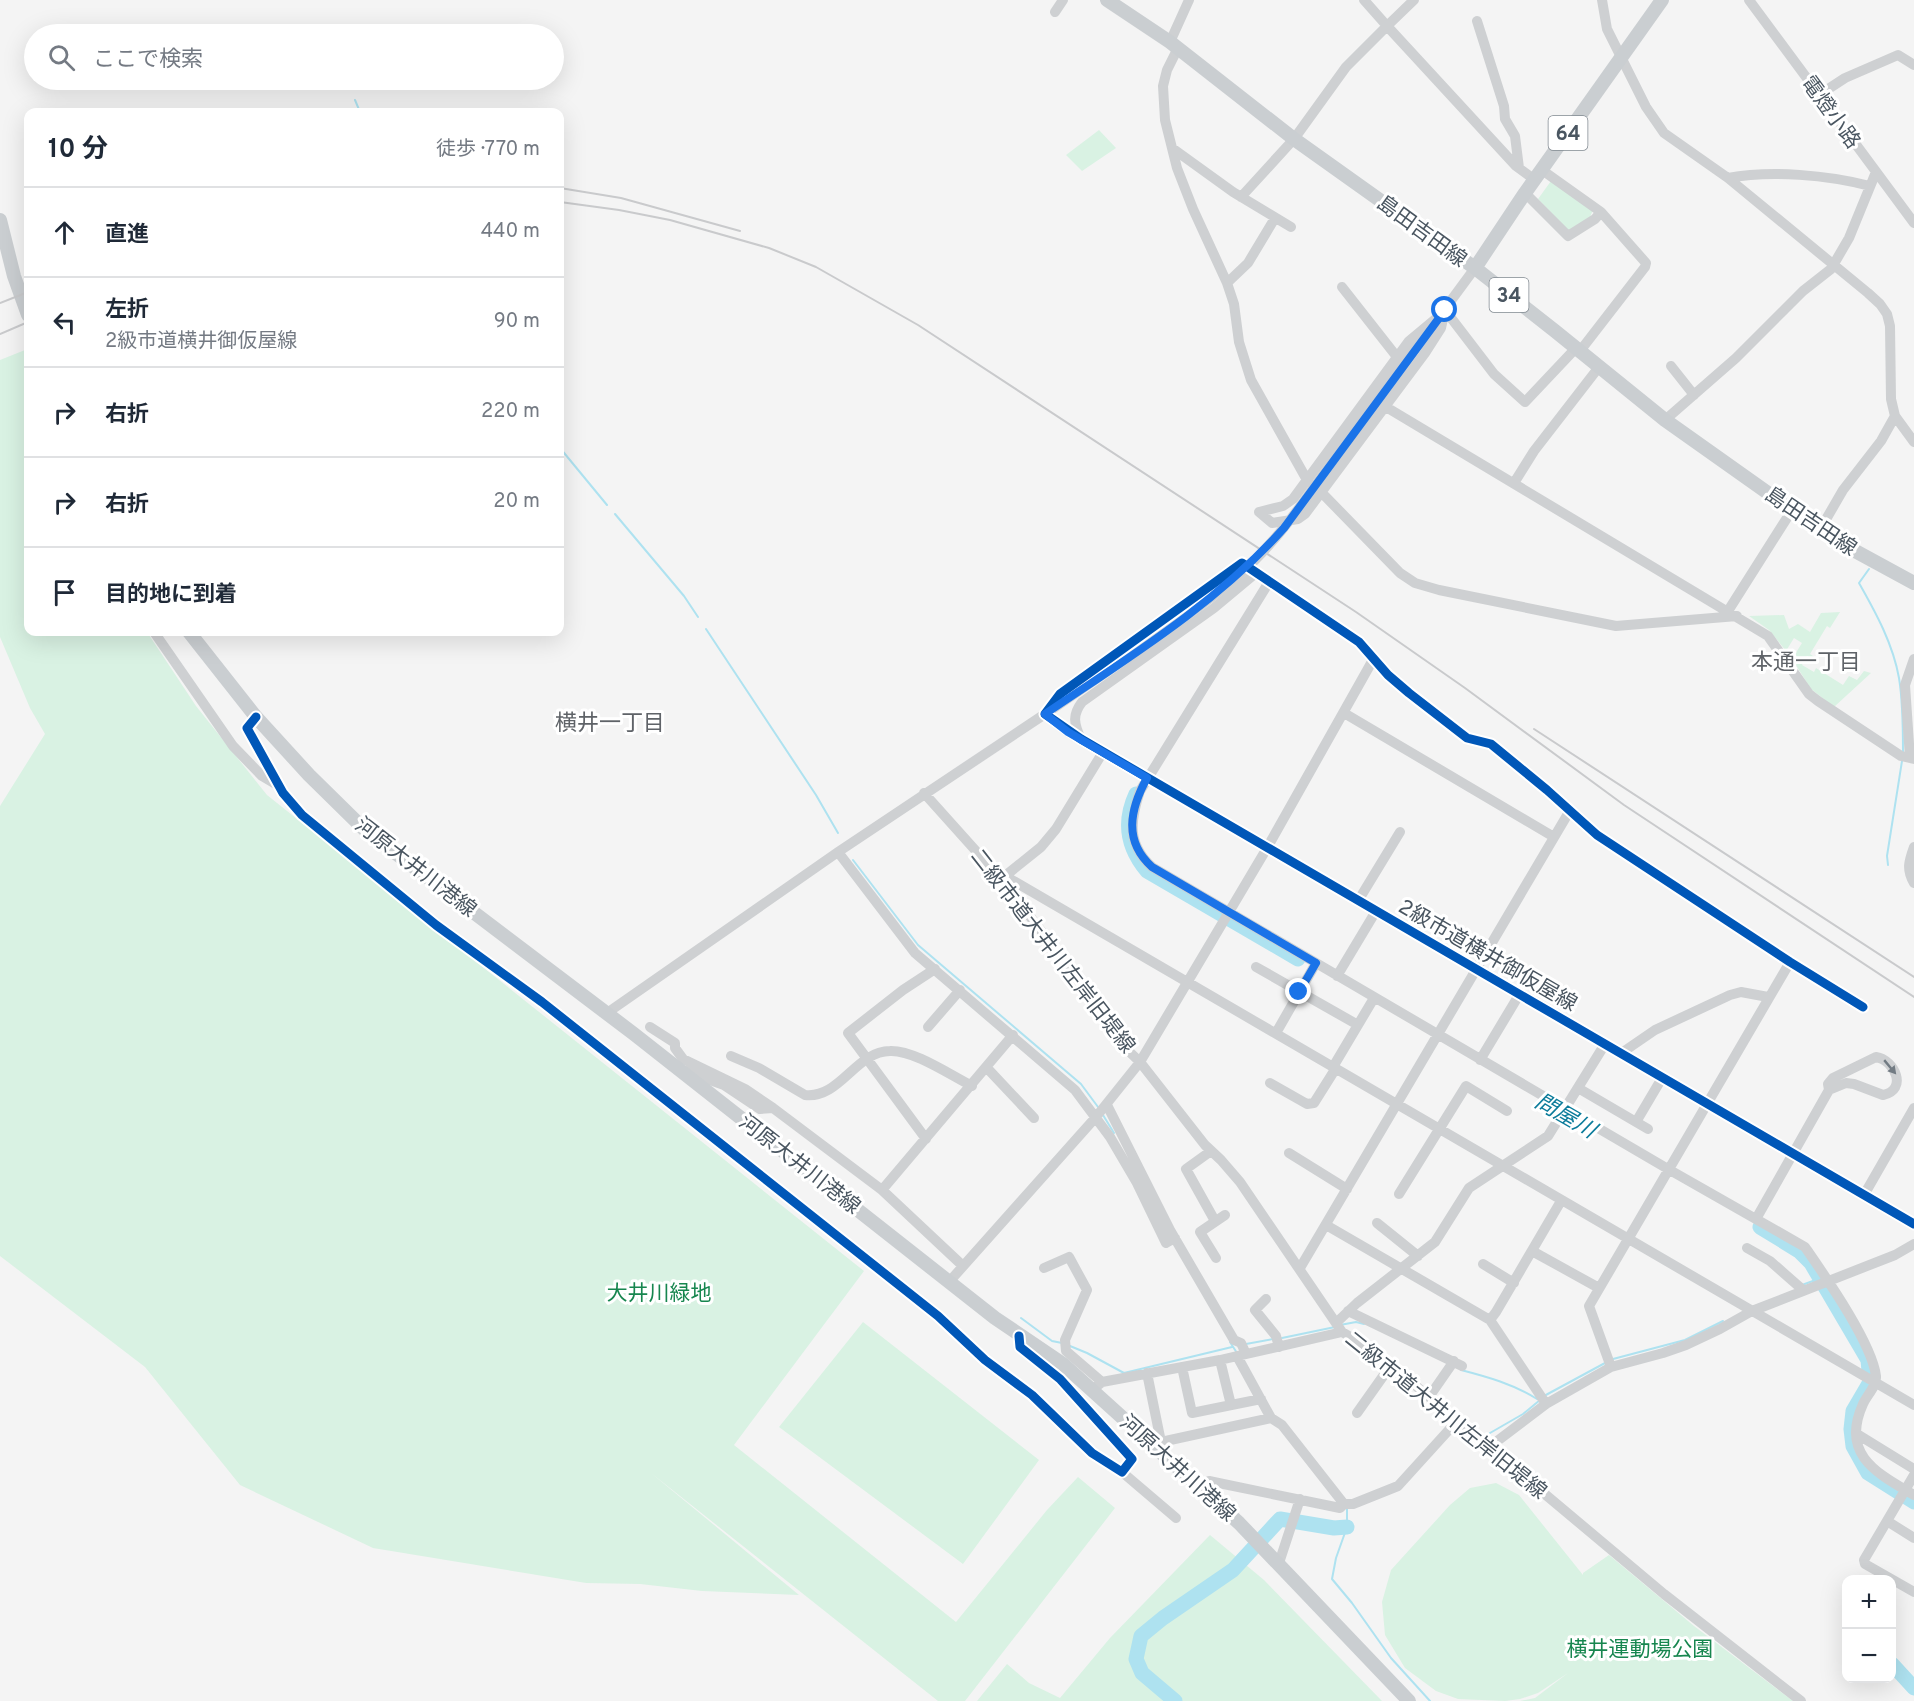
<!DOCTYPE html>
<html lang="ja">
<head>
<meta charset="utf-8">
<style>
	body { margin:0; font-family:Overpass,"Noto Sans JP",sans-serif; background:#f2f2f3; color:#1f2937 }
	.controls { position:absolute; right:18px; bottom:18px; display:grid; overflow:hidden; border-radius:12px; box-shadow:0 6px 24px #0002 }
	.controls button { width:54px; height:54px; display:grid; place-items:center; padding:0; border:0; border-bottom:2px solid #e0e1e3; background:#fff; color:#1f2937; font:30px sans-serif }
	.stop { position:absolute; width:18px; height:18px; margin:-14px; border:4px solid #1a73e8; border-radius:50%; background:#fff }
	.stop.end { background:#1a73e8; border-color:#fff; box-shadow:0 2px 6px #0008 }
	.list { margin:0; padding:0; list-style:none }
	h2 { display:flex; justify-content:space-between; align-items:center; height:78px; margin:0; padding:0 24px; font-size:26px }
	h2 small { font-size:20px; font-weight:400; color:#747a83 }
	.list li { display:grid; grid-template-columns:39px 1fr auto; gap:18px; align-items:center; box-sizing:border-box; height:90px; padding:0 24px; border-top:2px solid #e0e1e3 }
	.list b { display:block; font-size:22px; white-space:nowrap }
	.list p { margin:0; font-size:20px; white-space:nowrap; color:#747a83 }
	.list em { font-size:20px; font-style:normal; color:#747a83 }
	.icon { flex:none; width:33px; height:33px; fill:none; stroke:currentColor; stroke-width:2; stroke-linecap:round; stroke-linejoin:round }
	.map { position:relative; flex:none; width:1914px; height:1701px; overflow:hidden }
	.search { position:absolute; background:#fff; box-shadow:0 6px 24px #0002; left:24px; top:24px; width:540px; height:66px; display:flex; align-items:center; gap:15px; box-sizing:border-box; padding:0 21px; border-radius:33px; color:#747a83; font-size:22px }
	.panel { position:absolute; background:#fff; box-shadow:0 6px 24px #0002; left:24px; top:108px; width:540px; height:528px; border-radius:12px }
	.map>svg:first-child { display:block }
	.green { fill:#d9f2e3 }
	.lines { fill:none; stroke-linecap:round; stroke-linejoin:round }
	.stream { stroke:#aee2f0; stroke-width:2 }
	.river { stroke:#aee2f0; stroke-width:15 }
	.minor { stroke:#ced0d2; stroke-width:10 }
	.major { stroke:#caced1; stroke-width:14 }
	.rail { stroke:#c9cacc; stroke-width:2 }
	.minor-bridge { stroke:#ced0d2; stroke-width:10 }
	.cycleway-casing { stroke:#fff; stroke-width:13 }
	.cycleway { stroke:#0057b8; stroke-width:9 }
	.oneway { fill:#727b83 }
	.route { stroke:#1a73e8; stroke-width:8 }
	.labels { text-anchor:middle; stroke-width:6; stroke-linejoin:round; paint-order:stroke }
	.shield { fill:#fff; stroke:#808990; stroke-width:1.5 }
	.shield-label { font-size:20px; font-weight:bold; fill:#4a5661 }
	.street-label { font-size:21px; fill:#4a5661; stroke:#fff }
	.park-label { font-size:21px; fill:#17864f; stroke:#fff }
	.neighbourhood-label { font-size:22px; fill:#5f6368; stroke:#fff }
	.water-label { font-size:22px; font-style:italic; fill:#0c7c9b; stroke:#fff }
</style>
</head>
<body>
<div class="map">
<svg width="1914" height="1701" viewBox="0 0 1914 1701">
	<rect width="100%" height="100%" fill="#f4f4f4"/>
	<path class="green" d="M1099 130 1116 148 1082 171 1066 155Z
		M1551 181 1593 210 1590 217 1569 231 1538 199Z
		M25 350 28 359V632H147L196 706 267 795 864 1271 734 1445 956 1622 1047 1510 1078 1477 1115 1508 965 1701H938L651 1473 799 1595 702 1591 640 1584 586 1583 373 1548 240 1485 145 1367 0 1256V806L45 734 30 708 0 637V360Z
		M1840 612 1830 628 1827 626 1810 654 1819 660 1817 662 1807 656 1802 665 1814 672 1816 668 1843 685 1849 676 1857 680 1864 671 1871 673 1834 707 1811 689 1792 659 1802 643 1794 638 1786 651 1769 630 1749 616 1784 615 1789 629 1798 624 1810 632 1821 613Z
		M863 1322 1039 1460 963 1564 779 1427Z
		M1496 1483 1519 1495 1583 1575V1573L1609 1555 1694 1626 1793 1701H1520L1535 1698 1568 1673 1538 1693 1520 1699 1505 1701 1458 1699 1436 1691 1405 1668 1385 1635 1382 1602 1391 1570 1450 1505 1470 1488Z
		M1210 1535 1264 1580 1382 1701H977L1007 1664 1029 1683 1060 1698 1110 1638Z"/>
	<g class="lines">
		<path class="stream" d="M355 100 360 112
			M560 448 607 505
			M615 514 684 596 698 617
			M1869 569 1859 583C1876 613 1893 644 1899 678 1903 702 1903 728 1903 752
			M706 629 816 795 838 833
			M853 860 918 945 1081 1084 1098 1107
			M1888 865 1887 856 1902 761
			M1103 1115 1114 1133
			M1802 1285 1821 1278
			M1021 1318 1052 1341 1062 1343
			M1340 1325 1356 1322 1364 1324
			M1282 1338 1335 1327
			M1230 1342 1237 1353
			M1246 1344 1273 1339
			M1070 1346 1087 1353 1124 1373 1232 1347
			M1613 1359 1685 1340 1723 1321
			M1461 1370C1488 1377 1513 1384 1537 1399
			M1544 1396 1605 1363
			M1490 1433 1523 1414 1540 1400
			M1347 1507V1527L1336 1558 1332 1579 1352 1603 1391 1658 1430 1701"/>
		<path class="river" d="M1136 794C1123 822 1127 847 1147 871L1298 959
			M1760 1227 1799 1251 1811 1263 1868 1360 1870 1382 1853 1411 1851 1429 1853 1446 1868 1473 1914 1502
			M1892 1664 1914 1688
			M1175 1701 1142 1673 1136 1659 1141 1636 1163 1618 1233 1570 1280 1519 1334 1528 1347 1527"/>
		<path class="minor" d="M1414 0 1387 26 1516 166 1535 180
			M1602 0 1607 29 1646 107 1664 133 1728 178 1868 293 1880 304 1887 314 1890 326 1891 399 1895 416 1881 441 1843 490 1821 528
			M1749 0 1914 223
			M1055 12 1063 0
			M1477 21 1504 106 1505 119 1515 136 1519 168
			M1170 42 1189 0
			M1178 48 1167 70 1163 86 1165 120 1177 168 1193 209 1227 283 1234 304 1239 342 1251 380 1307 480 1321 492 1400 573 1415 583 1439 590 1616 626 1737 616
			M1819 95 1845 78 1898 55 1914 65
			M1172 148 1233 192 1291 227
			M1728 178C1771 170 1828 175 1870 186
			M1525 193 1568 236 1595 219 1601 212 1542 170
			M1241 197 1294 139 1346 67 1387 26 1364 0
			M1227 283 1248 263 1275 218
			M1342 287 1397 357
			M1445 310 1494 374 1525 402 1576 348
			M1580 351 1645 267 1646 263 1601 212
			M1671 366 1694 395
			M1386 407 1768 636 1809 694 1818 701 1901 756 1914 759
			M1895 416 1914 442
			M1665 420 1736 358 1803 291 1831 269 1849 238 1876 172
			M1343 447 1475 268
			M1514 483 1534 451 1599 367
			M1259 512 1272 523 1298 519 1305 514 1425 353 1441 328 1445 310
			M1259 512 1283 506 1293 499 1409 341 1445 311
			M1269 582 1140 791C1130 821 1127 844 1152 867L1668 1169 1805 1247C1825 1276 1872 1343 1876 1376 1877 1386 1867 1395 1863 1404 1840 1455 1877 1473 1914 1495
			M1728 611 1792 510
			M154 632 233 746 262 776 279 786
			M1344 713 1554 837
			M256 717 247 728 283 793 302 815 436 925 542 1002 938 1316 985 1360 1032 1395 1092 1453 1122 1472 1132 1459 1060 1379 1020 1347 1019 1336
			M1081 739C1074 724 1072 715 1082 702L1214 608 1256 573
			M1910 758 1905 685 1914 659
			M924 793 1002 880 1068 966 1114 1037 1140 1062 1205 1145 1221 1160 1240 1182 1342 1332 1373 1350 1664 1594 1801 1701
			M1914 847C1909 861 1906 869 1914 883
			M838 852 915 953 1075 1090 1110 1137 1137 1183 1166 1243 1175 1238
			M1005 876 1041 847 1056 829 1103 752
			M1002 880 1005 876 1914 1405
			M1358 901 1400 832
			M1256 967 1358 1025
			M1337 976 1376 911
			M1863 1007 1790 962 1597 835 1547 790 1491 744 1467 738 1409 693 1388 675 1359 642 1242 563 1060 694 1045 714 1081 739 1914 1224
			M607 1013 838 852 1045 714 1169 629
			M650 1027 675 1043V1048L683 1059 745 1089 773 1108
			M928 1027 960 990
			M1276 1033 1316 963
			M1620 1054 1655 1030 1730 995 1741 992 1768 997
			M731 1056 759 1068 805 1095C840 1099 856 1051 890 1051 914 1050 950 1075 972 1086
			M1480 1060 1519 995
			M1333 1067 1374 998
			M987 1068 1034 1118
			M685 1071 724 1085 760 1109 773 1108 882 1190 963 1266
			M1270 1083 1307 1104 1314 1103 1336 1068
			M1578 1088 1648 1129
			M1107 1105 1170 1230 1234 1340 1241 1343 1246 1354
			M1636 1122 1662 1078
			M926 1139 848 1033 903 990 935 969
			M1211 1151 1186 1169 1215 1221
			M1289 1153 1347 1189
			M882 1190 1013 1035
			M1399 1194 1466 1086 1507 1111
			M1864 1195 1914 1108
			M1756 1219 1829 1090 1828 1084 1833 1078 1876 1057C1895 1060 1908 1090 1883 1095L1854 1084 1846 1083 1829 1090
			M1377 1223 1418 1256
			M1326 1225 1490 1320 1546 1404
			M1747 1248 1770 1261 1803 1290
			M1532 1251 1599 1288
			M1216 1258 1200 1232 1225 1215
			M1483 1264 1514 1283
			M1044 1268 1069 1257 1087 1290 1065 1340 1066 1351 1102 1382
			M1300 1268 1569 812
			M949 1282 1096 1117 1140 1062 1267 848 1374 658
			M1266 1299 1255 1310 1276 1336 1279 1347
			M1348 1311 1462 1366
			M1490 1320 1496 1312 1561 1201
			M1336 1323 1357 1303 1435 1242 1469 1188 1548 1136 1605 1044
			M1237 1356 1271 1418 1282 1425 1344 1504
			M1220 1360 1231 1405
			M1182 1367 1192 1413 1261 1399
			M1611 1367 1663 1353 1686 1345 1720 1329 1752 1311 1895 1255 1914 1244
			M1147 1373 1161 1442 1271 1418
			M1092 1390 1102 1382 1220 1360 1342 1332
			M1429 1397 1454 1361
			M1357 1413 1391 1365
			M1857 1434 1914 1469
			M1488 1448 1546 1404 1611 1367 1589 1306 1790 962
			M1122 1472 1176 1518
			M1914 1475 1864 1560 1865 1564 1914 1592
			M1209 1481 1340 1508 1344 1504H1353L1398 1486 1457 1421
			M1887 1521 1914 1538
			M1279 1563 1300 1499"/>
		<path class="major" d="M1107 0 1170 42 1294 139 1475 268 1555 331 1665 420 1792 510 1857 552 1914 583
			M0 220 14 276 28 315
			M1475 268 1525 193 1662 0
			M189 632 256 717 309 775 365 830 634 1034 995 1318 1063 1364 1239 1523 1409 1701"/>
		<path class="rail" d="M560 188 621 198 740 231
			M560 202 619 210 670 220 769 248 816 267 918 325 1356 612 1465 688 1624 805 1914 997
			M0 303 28 292
			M0 334 28 322
			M1534 729 1914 977"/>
		<path class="minor-bridge" d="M1169 629C1198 607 1229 586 1255 560 1289 526 1315 485 1343 447"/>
		<g class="cycleway-casing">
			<path id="cycleway" d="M256 717 247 728 283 793 302 815 436 925 542 1002 938 1316 985 1360 1032 1395 1092 1453 1122 1472 1132 1459 1060 1379 1020 1347 1019 1336
				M1863 1007 1790 962 1597 835 1547 790 1491 744 1467 738 1409 693 1388 675 1359 642 1242 563 1060 694 1045 714 1081 739 1914 1224"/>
		</g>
		<use href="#cycleway" class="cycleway"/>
	</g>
	<defs><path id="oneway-solid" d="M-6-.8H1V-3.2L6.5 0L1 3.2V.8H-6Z" transform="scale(1.5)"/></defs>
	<use class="oneway" href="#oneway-solid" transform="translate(1890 1067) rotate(50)"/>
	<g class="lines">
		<path class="route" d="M1299 992 1316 963 1152 867C1123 841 1130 809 1147 778L1068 732 1045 714C1128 658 1216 604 1284 528L1445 310"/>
	</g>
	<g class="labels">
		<g class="shield">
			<rect x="1548.5" y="116" width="39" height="34" rx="4.5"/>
			<rect x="1489.5" y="278" width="39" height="34" rx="4.5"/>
		</g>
		<g class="shield-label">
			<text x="1568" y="140">64</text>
			<text x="1509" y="302">34</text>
		</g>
		<g class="street-label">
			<text transform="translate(1831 112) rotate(54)" y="7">電燈小路</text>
			<text transform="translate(1422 231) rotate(36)" y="7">島田吉田線</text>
			<text transform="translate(1811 521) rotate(34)" y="7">島田吉田線</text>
			<text transform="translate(416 867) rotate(38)" y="7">河原大井川港線</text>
			<text transform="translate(1053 951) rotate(52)" y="7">二級市道大井川左岸旧堤線</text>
			<text transform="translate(1488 955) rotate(30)" y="7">2級市道横井御仮屋線</text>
			<text transform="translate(800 1164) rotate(38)" y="7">河原大井川港線</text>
			<text transform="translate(1446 1415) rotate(39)" y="7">二級市道大井川左岸旧堤線</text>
			<text transform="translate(1178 1468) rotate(42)" y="7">河原大井川港線</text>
		</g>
		<g class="park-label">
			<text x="659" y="1300">大井川緑地</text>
			<text x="1640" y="1656">横井運動場公園</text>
		</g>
		<g class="neighbourhood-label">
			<text x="1806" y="669">本通一丁目</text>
			<text x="610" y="730">横井一丁目</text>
		</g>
		<g class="water-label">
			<text transform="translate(1566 1115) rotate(30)" y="8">問屋川</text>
		</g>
	</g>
</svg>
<div class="controls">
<button>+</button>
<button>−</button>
</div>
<div class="stop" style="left:1445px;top:310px"></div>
<div class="stop end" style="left:1299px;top:992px"></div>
<div class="search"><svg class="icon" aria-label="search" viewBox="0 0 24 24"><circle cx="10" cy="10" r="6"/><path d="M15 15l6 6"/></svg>ここで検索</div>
<section class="panel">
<h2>10 分<small>徒歩 · 770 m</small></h2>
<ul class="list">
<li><svg class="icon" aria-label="ahead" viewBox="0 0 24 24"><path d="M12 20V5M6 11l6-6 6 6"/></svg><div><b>直進</b></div><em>440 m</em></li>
<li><svg class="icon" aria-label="left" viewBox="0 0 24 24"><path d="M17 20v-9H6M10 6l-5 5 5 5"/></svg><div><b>左折</b><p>2級市道横井御仮屋線</p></div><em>90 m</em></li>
<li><svg class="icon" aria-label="right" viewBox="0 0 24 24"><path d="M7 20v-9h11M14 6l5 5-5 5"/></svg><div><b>右折</b></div><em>220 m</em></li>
<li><svg class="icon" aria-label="right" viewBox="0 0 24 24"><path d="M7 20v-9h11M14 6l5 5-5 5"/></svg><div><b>右折</b></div><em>20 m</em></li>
<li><svg class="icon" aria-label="arrive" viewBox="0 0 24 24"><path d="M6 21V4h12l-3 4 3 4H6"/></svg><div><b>目的地に到着</b></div></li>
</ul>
</section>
</div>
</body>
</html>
